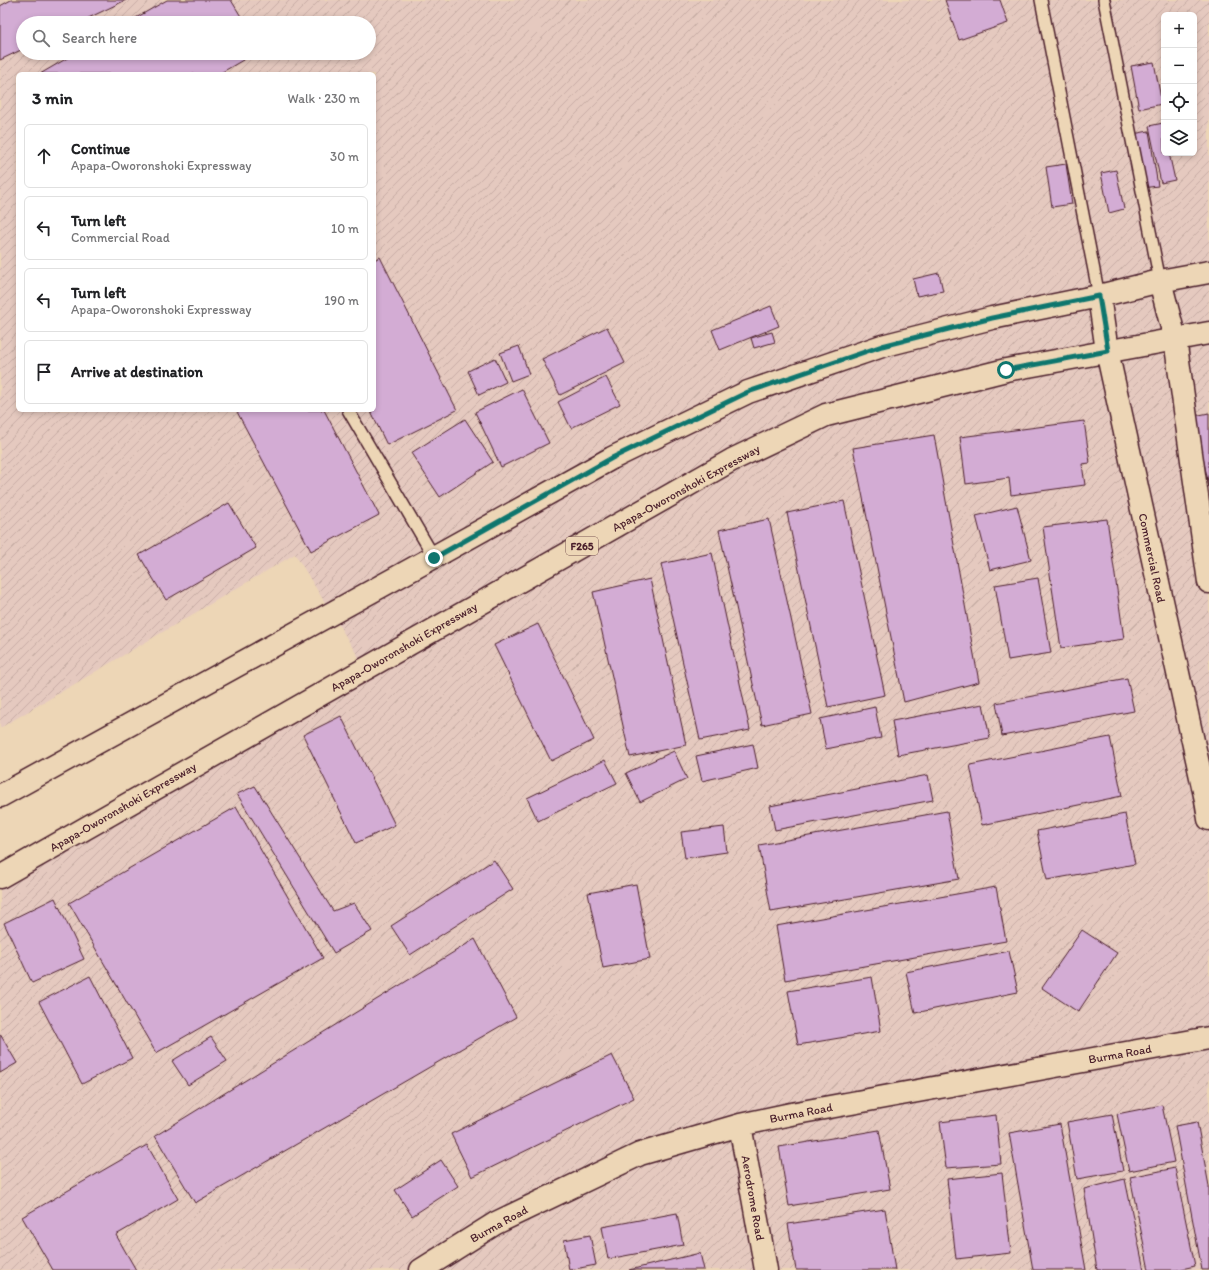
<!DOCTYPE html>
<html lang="en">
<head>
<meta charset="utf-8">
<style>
	body { margin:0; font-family:Itim,sans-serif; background:#f6f6f6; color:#202124 }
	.controls { position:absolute; right:12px; top:12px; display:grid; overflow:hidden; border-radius:6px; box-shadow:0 2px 6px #0003 }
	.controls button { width:36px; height:36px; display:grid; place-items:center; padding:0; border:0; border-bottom:1px solid #e0e0e0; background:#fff; color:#202124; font:20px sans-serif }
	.stop { position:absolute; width:12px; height:12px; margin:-9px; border:3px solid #0f766e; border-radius:50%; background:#fff }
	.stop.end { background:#0f766e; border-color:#fff; box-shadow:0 1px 4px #0008 }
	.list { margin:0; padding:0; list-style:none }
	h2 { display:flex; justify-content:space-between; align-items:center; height:52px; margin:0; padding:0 16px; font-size:17px }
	h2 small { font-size:13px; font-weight:400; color:#757577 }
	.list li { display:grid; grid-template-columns:26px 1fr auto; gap:12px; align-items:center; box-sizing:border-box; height:64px; margin:0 8px 8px; padding:0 8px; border:1px solid #e0e0e0; border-radius:6px }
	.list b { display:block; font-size:15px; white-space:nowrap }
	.list p { margin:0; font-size:13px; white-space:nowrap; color:#757577 }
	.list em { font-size:13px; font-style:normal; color:#757577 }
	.icon { flex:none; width:22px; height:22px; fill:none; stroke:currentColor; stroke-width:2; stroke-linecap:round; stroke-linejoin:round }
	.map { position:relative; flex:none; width:1209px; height:1270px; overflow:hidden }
	.search { position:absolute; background:#fff; box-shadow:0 2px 6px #0003; left:16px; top:16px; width:360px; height:44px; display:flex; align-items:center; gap:10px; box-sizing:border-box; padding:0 14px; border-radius:22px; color:#757577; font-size:15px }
	.panel { position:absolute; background:#fff; box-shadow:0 2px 6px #0003; left:16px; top:72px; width:360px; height:340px; border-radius:6px }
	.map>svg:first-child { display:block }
	.industrial { fill:url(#industrial-furrows); fill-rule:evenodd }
	.building { fill:#d3acd4; stroke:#4a1f2b }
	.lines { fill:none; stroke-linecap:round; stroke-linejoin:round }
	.lane-casing { stroke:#4a1f2b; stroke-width:14 }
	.street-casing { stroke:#4a1f2b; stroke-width:25 }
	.secondary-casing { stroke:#4a1f2b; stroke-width:25 }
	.primary-casing { stroke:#4a1f2b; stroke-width:25 }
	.lane { stroke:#edd6b6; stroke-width:11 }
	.street { stroke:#edd6b6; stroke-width:22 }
	.secondary { stroke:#edd6b6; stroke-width:22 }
	.primary { stroke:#edd6b6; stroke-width:22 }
	.route { stroke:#0f766e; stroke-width:5 }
	.labels { text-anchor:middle; stroke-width:3; stroke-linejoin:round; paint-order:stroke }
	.shield { fill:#edd6b6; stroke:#7b5655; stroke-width:1 }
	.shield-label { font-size:11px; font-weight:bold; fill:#4a1f2b }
	.street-label { font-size:12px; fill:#4a1f2b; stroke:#edd6b6 }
</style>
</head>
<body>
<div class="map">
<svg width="1209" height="1270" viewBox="0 0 1209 1270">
	<defs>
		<pattern id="industrial-furrows" width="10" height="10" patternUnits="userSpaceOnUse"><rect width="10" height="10" fill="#e5c9bf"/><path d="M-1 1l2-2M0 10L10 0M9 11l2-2" fill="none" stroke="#c6aca4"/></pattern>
	</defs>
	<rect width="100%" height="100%" fill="#edd6b6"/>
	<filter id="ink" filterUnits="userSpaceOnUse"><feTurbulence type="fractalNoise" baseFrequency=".025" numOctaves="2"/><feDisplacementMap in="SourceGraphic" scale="8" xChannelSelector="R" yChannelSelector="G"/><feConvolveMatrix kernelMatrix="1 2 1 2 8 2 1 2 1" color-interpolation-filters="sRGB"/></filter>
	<g filter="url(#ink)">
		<path class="industrial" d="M0 0H1209V1270H0V879L367 671 295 554 0 728ZM1164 15H1194V153H1164ZM23 23H369V53H23ZM18 74H374V410H18Z"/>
		<path class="building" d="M11 0H126L78 23H23V49L0 60V6Z
			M167 0H231L245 23H127Z
			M945 0H1000L1008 23 959 40Z
			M76 53H255L219 74H40Z
			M1154 62 1162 104 1139 109 1131 66Z
			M1163 123 1164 153H1169L1175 180 1161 183 1149 126Z
			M1149 131 1158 186 1142 188 1133 134Z
			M1066 164 1072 204 1052 207 1046 167Z
			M1116 170 1124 209 1109 213 1101 173Z
			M380 257 457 410 387 445 370 410H374V260Z
			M939 273 943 291 917 296 913 279Z
			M771 306 779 326 720 350 712 330Z
			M607 327 625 363 560 395 542 359Z
			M772 332 775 342 754 348 751 338Z
			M519 346 529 374 511 381 500 353Z
			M495 358 506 382 479 395 468 371Z
			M606 377 620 404 571 428 558 402Z
			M522 389 549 443 501 467 475 412Z
			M236 410H324L379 515 311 551Z
			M1209 413V486L1194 416Z
			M465 419 493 462 440 497 411 453Z
			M1084 421 1090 463 1082 464 1085 485 1011 495 1009 478 966 484 960 437Z
			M934 435 979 682 904 702 853 448Z
			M844 501 885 695 828 707 787 513Z
			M229 503 256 548 166 600 139 555Z
			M1017 506 1031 560 990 570 976 516Z
			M769 519 812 714 762 725 719 530Z
			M1107 519 1124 639 1061 648 1043 527Z
			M712 553 750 730 700 740 661 564Z
			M1038 578 1051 653 1008 660 995 585Z
			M650 579 686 745 630 757 593 592Z
			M538 624 594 740 551 761 494 645Z
			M1127 678 1134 711 1002 736 996 703Z
			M983 704 990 738 898 755 892 721Z
			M875 707 881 738 826 749 820 719Z
			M341 716 395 825 356 843 303 735Z
			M1110 737 1122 796 982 825 970 765Z
			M753 744 758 768 702 781 696 756Z
			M674 751 687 779 640 802 626 773Z
			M605 760 617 783 538 821 527 798Z
			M928 775 933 800 775 830 770 806Z
			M255 786 333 911 354 903 372 931 334 953 237 794Z
			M236 807 323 958 156 1053 69 903Z
			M947 811 959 879 771 912 759 845Z
			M1125 814 1135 864 1047 880 1037 831Z
			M724 827 727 852 685 858 681 832Z
			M494 860 513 889 410 955 391 926Z
			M636 884 650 959 603 968 588 893Z
			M996 887 1006 941 785 980 776 926Z
			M55 898 84 959 32 983 4 923Z
			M1082 930 1117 953 1078 1012 1042 988Z
			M475 939 516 1017 195 1203 155 1136Z
			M1009 951 1018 992 915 1013 906 972Z
			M90 976 132 1058 82 1084 39 1002Z
			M872 977 881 1031 798 1045 788 991Z
			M0 1034 17 1063 0 1073Z
			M211 1037 227 1061 188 1085 172 1061Z
			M612 1055 634 1098 472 1177 451 1134Z
			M1162 1105 1174 1162 1129 1171 1117 1114Z
			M1112 1114 1123 1171 1077 1179 1067 1122Z
			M996 1115 1001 1164 946 1168 940 1122Z
			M1197 1122 1209 1186V1270H1202L1175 1126Z
			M1060 1124 1086 1270H1033L1009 1133Z
			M879 1130 890 1189 789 1206 779 1147Z
			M147 1145 178 1199 116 1235 136 1270H53L22 1217Z
			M441 1160 458 1186 412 1216 395 1190Z
			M1175 1168 1195 1266 1177 1270H1149L1130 1177Z
			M1002 1173 1011 1253 956 1259 947 1179Z
			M1125 1179 1144 1270H1097L1084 1189Z
			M885 1209 895 1270H796L788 1224Z
			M677 1213 683 1245 608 1259 602 1227Z
			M590 1235 596 1265 569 1270 564 1240Z
			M700 1253 704 1270H629Z"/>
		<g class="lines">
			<g class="lane-casing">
				<path id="lane" d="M1041 0 1099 296
					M1104 0 1160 281
					M348 410 434 557"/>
			</g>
			<g class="street-casing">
				<path id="street" d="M740 1125 766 1270
					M421 1270 496 1223 640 1154 740 1125 791 1114 1209 1038"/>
			</g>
			<g class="secondary-casing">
				<path id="secondary" d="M1160 281 1175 339 1209 582
					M1099 296 1107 351 1206 800 1209 819"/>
			</g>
			<g class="primary-casing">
				<path id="primary" d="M0 796 434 557 612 458 748 392 882 346 992 318 1099 296 1160 281 1209 272
					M0 877 732 460 826 415 1006 370 1209 333"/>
			</g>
			<use href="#lane" class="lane"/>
			<use href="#street" class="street"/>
			<use href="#secondary" class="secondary"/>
			<use href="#primary" class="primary"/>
		</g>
	</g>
	<g class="lines" filter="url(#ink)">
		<path class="route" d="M434 558 612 458 748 392 882 346 992 318 1099 296 1108 351 1006 370"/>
	</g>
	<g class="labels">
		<rect class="shield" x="566" y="537" width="32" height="18" rx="3"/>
		<g class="shield-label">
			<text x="582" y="550">F265</text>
		</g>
		<g class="street-label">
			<text transform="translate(686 488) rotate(-29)" y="4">Apapa-Oworonshoki Expressway</text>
			<text transform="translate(1152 558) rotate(78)" y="4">Commercial Road</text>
			<text transform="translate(404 647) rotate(-30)" y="4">Apapa-Oworonshoki Expressway</text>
			<text transform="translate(123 807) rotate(-30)" y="4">Apapa-Oworonshoki Expressway</text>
			<text transform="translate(1120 1054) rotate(-10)" y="4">Burma Road</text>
			<text transform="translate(801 1113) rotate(-11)" y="4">Burma Road</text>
			<text transform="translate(753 1198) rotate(80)" y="4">Aerodrome Road</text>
			<text transform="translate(499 1224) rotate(-29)" y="4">Burma Road</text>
		</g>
	</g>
</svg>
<div class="controls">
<button>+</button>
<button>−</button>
<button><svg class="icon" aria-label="locate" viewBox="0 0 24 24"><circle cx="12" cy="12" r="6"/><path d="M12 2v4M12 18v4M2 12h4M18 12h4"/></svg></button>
<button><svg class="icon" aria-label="layers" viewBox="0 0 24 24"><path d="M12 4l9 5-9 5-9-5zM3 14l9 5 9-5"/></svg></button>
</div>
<div class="stop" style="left:1006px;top:370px"></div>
<div class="stop end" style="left:434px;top:558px"></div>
<div class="search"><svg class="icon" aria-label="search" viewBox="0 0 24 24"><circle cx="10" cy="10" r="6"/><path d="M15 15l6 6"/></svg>Search here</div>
<section class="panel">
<h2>3 min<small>Walk · 230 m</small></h2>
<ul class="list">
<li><svg class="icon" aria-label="ahead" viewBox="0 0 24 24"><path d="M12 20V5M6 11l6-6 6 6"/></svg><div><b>Continue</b><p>Apapa-Oworonshoki Expressway</p></div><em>30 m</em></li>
<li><svg class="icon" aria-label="left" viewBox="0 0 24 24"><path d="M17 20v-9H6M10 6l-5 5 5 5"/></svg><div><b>Turn left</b><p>Commercial Road</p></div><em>10 m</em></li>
<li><svg class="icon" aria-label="left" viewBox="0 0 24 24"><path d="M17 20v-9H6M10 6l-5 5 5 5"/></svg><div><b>Turn left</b><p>Apapa-Oworonshoki Expressway</p></div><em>190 m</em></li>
<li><svg class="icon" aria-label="arrive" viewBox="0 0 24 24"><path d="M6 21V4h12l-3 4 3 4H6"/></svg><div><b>Arrive at destination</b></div></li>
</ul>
</section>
</div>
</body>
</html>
